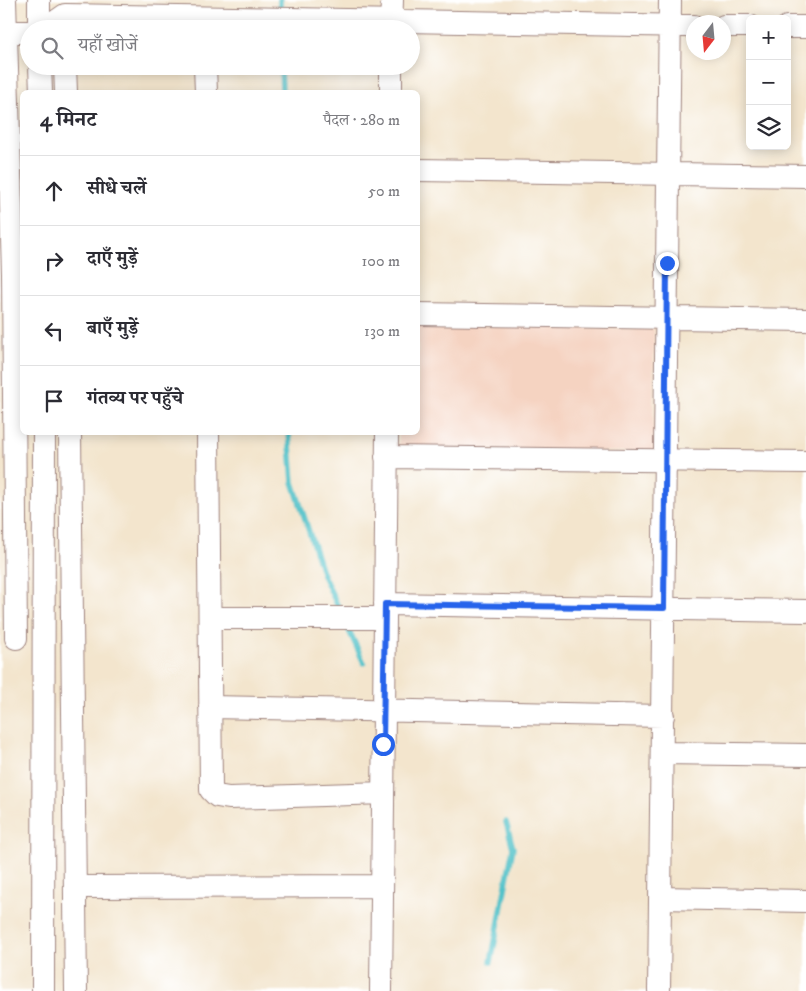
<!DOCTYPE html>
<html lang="hi">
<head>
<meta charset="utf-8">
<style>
	body { margin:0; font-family:"IM FELL DW Pica","Noto Serif Devanagari",serif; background:#f7f7f7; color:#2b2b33 }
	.controls { position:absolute; right:15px; top:15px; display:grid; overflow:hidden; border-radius:8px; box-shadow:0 2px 12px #0003 }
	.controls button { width:45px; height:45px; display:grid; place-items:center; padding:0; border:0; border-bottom:1px solid #e1e1e2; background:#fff; color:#2b2b33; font:25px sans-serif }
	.compass { position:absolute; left:686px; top:15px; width:45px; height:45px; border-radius:50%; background:#fff; box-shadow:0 2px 12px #0003; rotate:196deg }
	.stop { position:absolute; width:15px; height:15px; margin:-11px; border:4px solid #2563eb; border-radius:50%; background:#fff }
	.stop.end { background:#2563eb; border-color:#fff; box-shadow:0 1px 5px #0008 }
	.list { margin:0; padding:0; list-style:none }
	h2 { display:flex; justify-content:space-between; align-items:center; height:65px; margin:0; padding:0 20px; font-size:21px }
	h2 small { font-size:16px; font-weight:400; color:#7c7c81 }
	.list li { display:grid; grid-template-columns:32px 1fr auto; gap:15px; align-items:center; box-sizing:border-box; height:70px; padding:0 20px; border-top:1px solid #e1e1e2 }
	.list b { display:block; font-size:19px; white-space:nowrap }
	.list em { font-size:16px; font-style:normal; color:#7c7c81 }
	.icon { flex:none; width:28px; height:28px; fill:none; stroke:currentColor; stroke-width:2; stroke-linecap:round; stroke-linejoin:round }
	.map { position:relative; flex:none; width:806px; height:991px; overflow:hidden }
	.search { position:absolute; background:#fff; box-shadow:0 2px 12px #0003; left:20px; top:20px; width:400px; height:55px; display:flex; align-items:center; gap:12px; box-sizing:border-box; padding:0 18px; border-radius:28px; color:#7c7c81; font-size:19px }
	.panel { position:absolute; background:#fff; box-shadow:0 2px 12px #0003; left:20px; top:90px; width:400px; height:345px; border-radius:8px }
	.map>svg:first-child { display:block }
	.built { fill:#f5d3c1 }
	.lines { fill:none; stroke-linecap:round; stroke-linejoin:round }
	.stream { stroke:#54c2c9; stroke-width:5.5 }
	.minor-casing { stroke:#9e827c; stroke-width:24 }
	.minor { stroke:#fff; stroke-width:22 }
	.route { stroke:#2563eb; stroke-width:6 }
</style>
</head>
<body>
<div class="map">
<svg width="806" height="991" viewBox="0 0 806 991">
	<rect width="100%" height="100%" fill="#fff"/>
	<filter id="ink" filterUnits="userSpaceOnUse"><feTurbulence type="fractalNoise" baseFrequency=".02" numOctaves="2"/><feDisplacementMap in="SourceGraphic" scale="10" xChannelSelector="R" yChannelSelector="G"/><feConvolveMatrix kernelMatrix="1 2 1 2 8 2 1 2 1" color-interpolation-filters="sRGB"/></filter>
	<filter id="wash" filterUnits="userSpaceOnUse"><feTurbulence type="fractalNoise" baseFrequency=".0096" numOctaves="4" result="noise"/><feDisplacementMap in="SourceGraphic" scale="20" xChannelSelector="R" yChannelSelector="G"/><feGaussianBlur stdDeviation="1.12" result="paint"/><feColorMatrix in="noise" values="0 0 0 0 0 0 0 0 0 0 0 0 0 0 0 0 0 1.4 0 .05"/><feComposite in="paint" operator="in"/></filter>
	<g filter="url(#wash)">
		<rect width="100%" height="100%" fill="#f3e5cd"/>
		<path class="built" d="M418 325 654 329 653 452 399 449V433L418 432Z"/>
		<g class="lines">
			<path class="stream" d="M280 0V14
				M281 66 282 92
				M289 432 293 482 323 575 341 613
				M346 624 364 663
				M491 962 513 848 506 822"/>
		</g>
	</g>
	<g filter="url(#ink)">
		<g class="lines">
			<g class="minor-casing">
				<path id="minor" d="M5 0 13 274 16 638
					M39 0V29
					M724 26H750
					M787 27H806
					M45 29 65 15 694 26
					M391 29 392 0
					M0 32H29
					M40 66 41 92
					M65 66 66 92
					M205 66 206 92
					M391 92V66
					M418 170 806 176
					M418 314 806 320
					M70 432 76 991
					M208 432 211 790 217 796 229 798 383 793
					M386 457 806 462
					M385 604 806 611
					M210 618H385
					M210 707 663 716
					M663 753 806 755
					M75 887 381 886
					M661 898 806 901
					M43 991 44 432
					M381 991 387 432
					M659 991 670 0"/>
			</g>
			<use href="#minor" class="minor"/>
		</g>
	</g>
	<g class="lines" filter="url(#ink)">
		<path class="route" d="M383 744 385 604 664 608 667 263"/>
	</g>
</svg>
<div class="controls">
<button>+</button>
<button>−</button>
<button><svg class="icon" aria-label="layers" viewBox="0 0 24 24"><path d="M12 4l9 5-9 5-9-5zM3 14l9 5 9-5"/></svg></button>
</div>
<svg class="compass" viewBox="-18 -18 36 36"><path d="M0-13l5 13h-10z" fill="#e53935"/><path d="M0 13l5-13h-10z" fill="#7c7c81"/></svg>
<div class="stop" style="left:383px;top:744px"></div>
<div class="stop end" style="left:667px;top:263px"></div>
<div class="search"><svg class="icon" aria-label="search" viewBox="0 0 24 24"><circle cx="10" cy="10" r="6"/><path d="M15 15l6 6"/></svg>यहाँ खोजें</div>
<section class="panel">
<h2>4 मिनट<small>पैदल · 280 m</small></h2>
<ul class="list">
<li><svg class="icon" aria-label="ahead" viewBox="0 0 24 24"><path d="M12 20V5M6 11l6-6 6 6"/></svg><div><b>सीधे चलें</b></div><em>50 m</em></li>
<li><svg class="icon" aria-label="right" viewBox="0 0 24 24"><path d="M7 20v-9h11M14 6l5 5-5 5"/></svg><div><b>दाएँ मुड़ें</b></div><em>100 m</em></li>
<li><svg class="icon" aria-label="left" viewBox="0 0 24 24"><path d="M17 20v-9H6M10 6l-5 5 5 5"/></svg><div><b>बाएँ मुड़ें</b></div><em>130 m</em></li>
<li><svg class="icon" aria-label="arrive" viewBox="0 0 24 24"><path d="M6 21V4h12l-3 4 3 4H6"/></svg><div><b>गंतव्य पर पहुँचे</b></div></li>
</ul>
</section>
</div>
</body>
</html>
